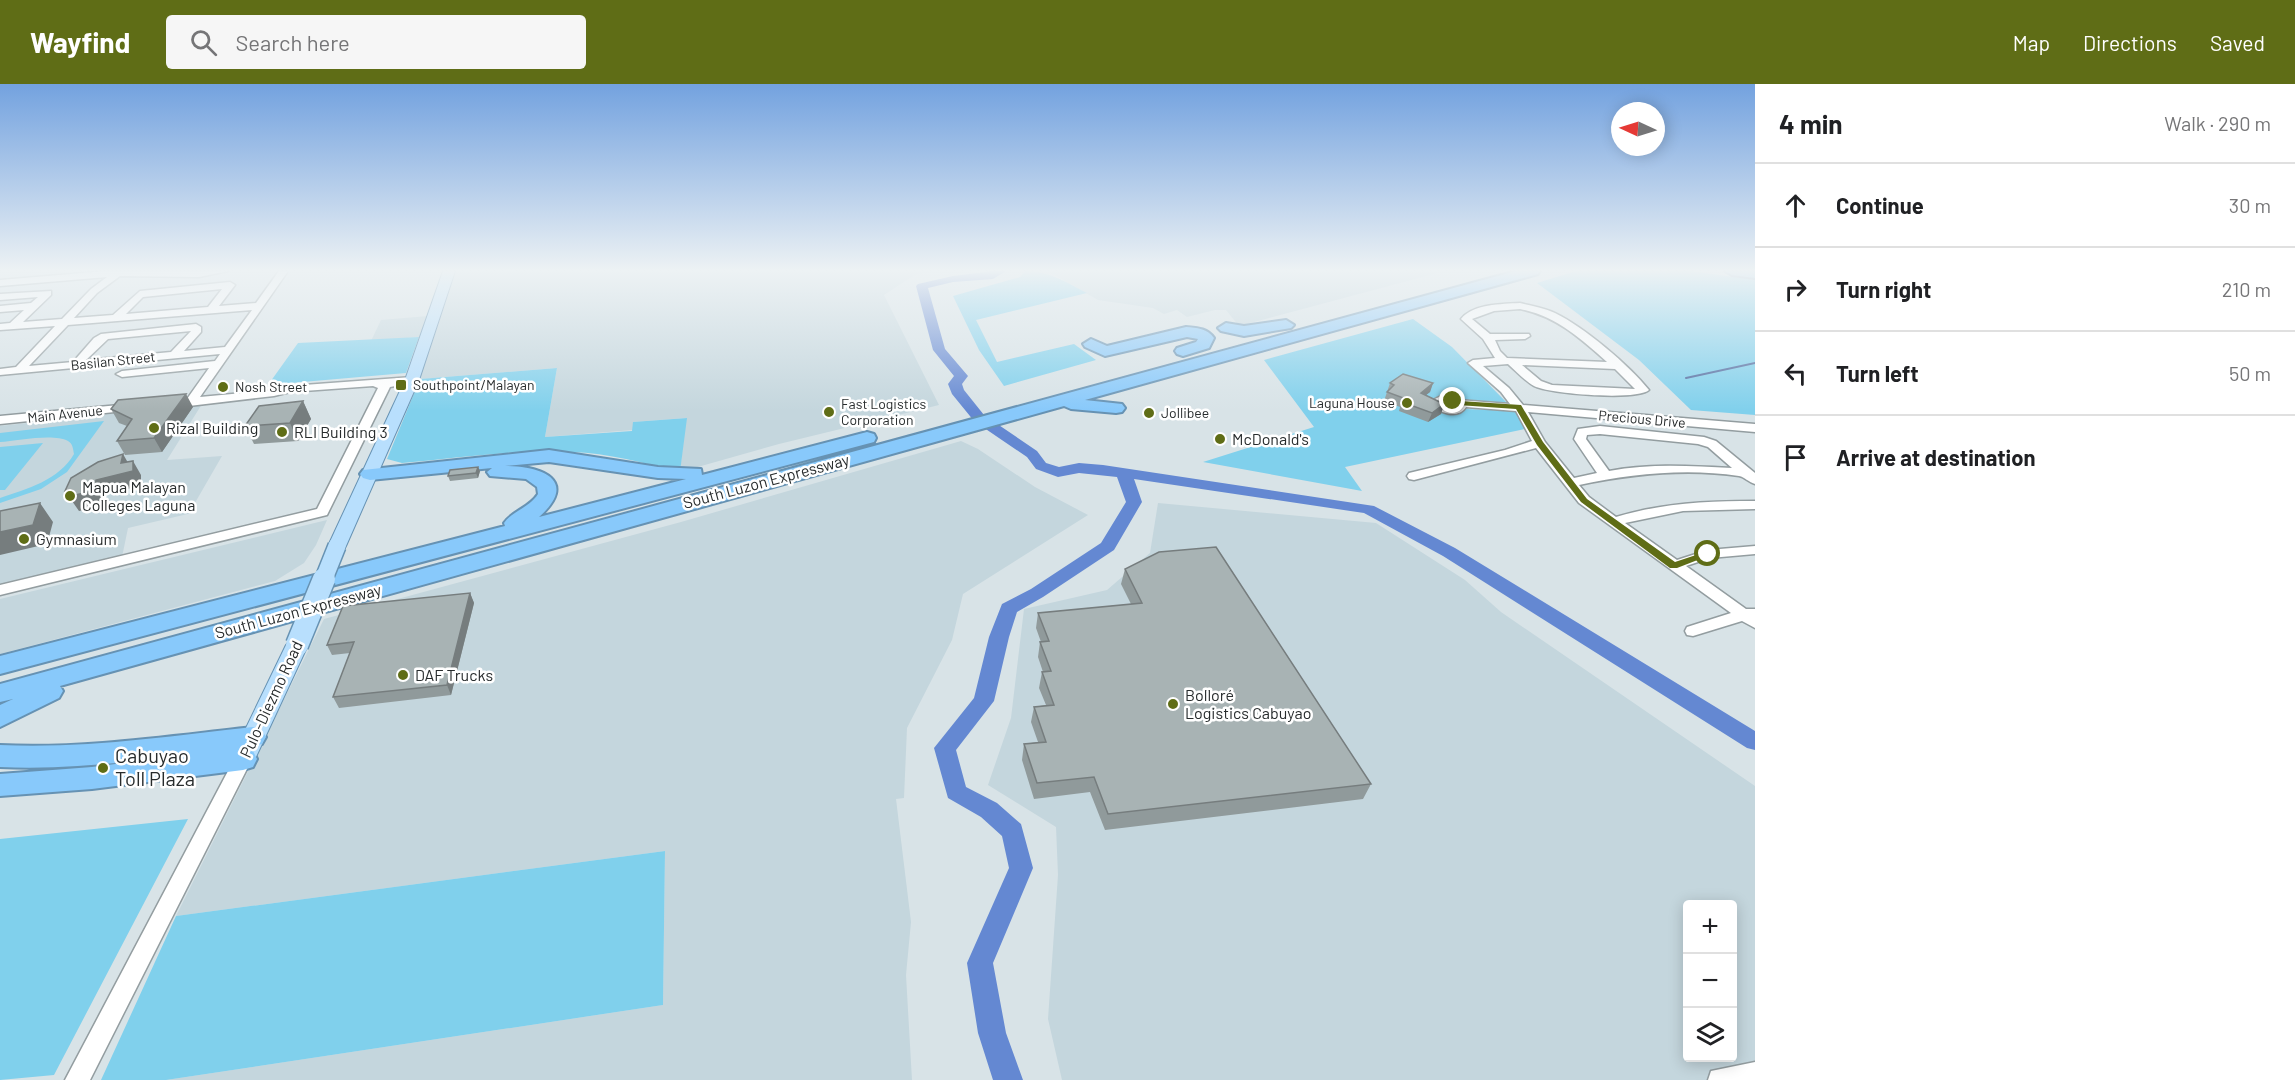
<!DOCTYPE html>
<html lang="en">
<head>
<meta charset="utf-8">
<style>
	body { margin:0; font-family:Barlow,sans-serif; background:#f6f6f6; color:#202124 }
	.controls { position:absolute; right:18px; bottom:18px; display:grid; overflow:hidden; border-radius:6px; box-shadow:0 3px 15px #0003 }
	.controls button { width:54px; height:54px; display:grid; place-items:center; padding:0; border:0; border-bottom:2px solid #e0e0e0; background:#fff; color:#202124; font:30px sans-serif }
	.compass { position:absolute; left:1611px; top:18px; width:54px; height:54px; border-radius:50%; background:#fff; box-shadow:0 3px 15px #0003; rotate:274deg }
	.stop { position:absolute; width:18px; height:18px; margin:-14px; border:4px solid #5f6d16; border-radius:50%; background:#fff }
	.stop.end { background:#5f6d16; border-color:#fff; box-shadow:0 2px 6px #0008 }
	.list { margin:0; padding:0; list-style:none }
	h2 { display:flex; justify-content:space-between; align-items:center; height:78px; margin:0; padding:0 24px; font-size:26px }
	h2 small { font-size:20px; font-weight:400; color:#757577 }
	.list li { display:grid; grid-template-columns:39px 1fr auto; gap:18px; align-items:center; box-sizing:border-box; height:84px; padding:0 24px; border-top:2px solid #e0e0e0 }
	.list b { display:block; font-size:22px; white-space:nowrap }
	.list em { font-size:20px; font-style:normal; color:#757577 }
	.icon { flex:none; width:33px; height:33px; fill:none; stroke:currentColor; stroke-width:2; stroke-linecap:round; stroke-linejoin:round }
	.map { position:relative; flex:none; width:1755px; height:996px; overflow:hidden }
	header { display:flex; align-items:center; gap:36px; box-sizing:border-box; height:84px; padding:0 30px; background:#5f6d16; color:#fff }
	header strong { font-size:28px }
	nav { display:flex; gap:33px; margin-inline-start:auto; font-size:21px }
	.search { width:420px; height:54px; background:#f6f6f6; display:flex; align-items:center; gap:15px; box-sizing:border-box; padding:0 21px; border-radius:6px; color:#757577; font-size:22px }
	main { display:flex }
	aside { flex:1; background:#fff }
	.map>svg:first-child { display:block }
	.built { fill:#c4d6dd; fill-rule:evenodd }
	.green { fill:#80d0ec }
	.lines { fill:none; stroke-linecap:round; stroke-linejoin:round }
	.stream { stroke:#526ca0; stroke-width:2 }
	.river { fill:#6488d2; fill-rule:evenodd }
	.minor-casing { stroke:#939da0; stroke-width:3 }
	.major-casing { stroke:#6692b3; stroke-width:2 }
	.highway-casing { stroke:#6692b3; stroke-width:4 }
	.minor { fill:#fff; fill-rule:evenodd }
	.major { fill:#b8dffd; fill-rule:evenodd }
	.highway { fill:#88c9fb; fill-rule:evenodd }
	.major-bridge-far1-casing { stroke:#6692b3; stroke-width:20; stroke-linecap:butt }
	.major-bridge-casing { stroke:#6692b3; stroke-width:25; stroke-linecap:butt }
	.major-bridge-far1 { stroke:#b8dffd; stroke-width:17 }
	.major-bridge { stroke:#b8dffd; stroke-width:22 }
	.wall { fill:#909a9b }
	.shaded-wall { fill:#767d7e }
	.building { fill:#a8b3b4; stroke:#767d7e; stroke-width:1.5 }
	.route { fill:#5f6d16 }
	.poi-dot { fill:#5f6d16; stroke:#fff; stroke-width:2 }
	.labels { text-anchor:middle; stroke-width:5; stroke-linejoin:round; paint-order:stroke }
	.far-street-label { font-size:14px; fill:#282c2d; stroke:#fff }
	.far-poi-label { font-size:14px; fill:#282c2d; stroke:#fff; text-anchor:start }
	.poi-label { font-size:16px; fill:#282c2d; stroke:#fff; text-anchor:start }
	.street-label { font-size:16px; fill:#282c2d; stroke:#fff }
	.near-poi-label { font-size:20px; fill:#282c2d; stroke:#fff; text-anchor:start }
</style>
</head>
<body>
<header>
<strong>Wayfind</strong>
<div class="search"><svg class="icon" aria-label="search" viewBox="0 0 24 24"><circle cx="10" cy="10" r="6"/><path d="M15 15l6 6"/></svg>Search here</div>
<nav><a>Map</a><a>Directions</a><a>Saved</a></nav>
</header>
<main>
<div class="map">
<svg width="1755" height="996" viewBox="0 0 1755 996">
	<rect width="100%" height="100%" fill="#d8e3e7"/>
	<path class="built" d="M456 187H940L916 190 884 211 939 321 779 360 680 388 686 334 633 338V346L545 353 557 284 420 295Z
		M1035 187H1445L1239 242 1226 226H1215L1187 233 1177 226 1164 230 1153 224 1098 216 1051 189 1041 191Z
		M428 232 419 253 371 257 381 236Z
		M202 320 167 376 222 372 192 424V429L128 444 122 473 0 502V342Z
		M961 357 978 365 1035 403 1088 431 963 510 952 556 907 644 904 714 896 715 911 838 906 891 912 996H166L663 921 665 767 176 832 324 535 681 438Z
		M1158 419 1376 439 1465 496 1501 528 1755 702V996H1062L1048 935 1058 791 1056 743 988 701 1011 634 1024 525 1107 506 1150 469ZM1688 820H1732V974H1688Z
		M327 436 316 461 304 479 275 497 0 570V515Z"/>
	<path class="green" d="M1025 187C1049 187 1066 198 1087 209L976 236 997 278 1074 260 1096 276 1004 302 979 266 953 212 1020 193Z
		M1576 187H1691L1755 196V331L1691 326 1639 276 1537 199Z
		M1413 235 1452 263 1509 321 1460 318 1466 325 1515 327 1525 345 1345 383 1362 407 1203 378 1314 343 1264 276Z
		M419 253 406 289 268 301 298 259Z
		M557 284 545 353 632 347 633 338 687 334 680 388C644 379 608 369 572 368 515 365 458 374 402 379L387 375 420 295Z
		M104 337 67 388 41 405 0 419V414C27 405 59 396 74 370 73 365 73 360 68 357 53 349 17 357 0 358V349Z
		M43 359 5 406H0V363Z
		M188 735 54 991 0 996V755Z
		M665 767 663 921 166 996H101L176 832Z"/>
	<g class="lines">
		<path class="stream" d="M1686 294 1755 279"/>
		<path class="river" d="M993 187H1006L993 195 953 198 928 204 945 265 968 292 962 300 964 306 984 331 1037 367 1046 379 1059 383 1079 379 1103 381 1374 422 1455 464 1755 647V666L1747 664 1443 472 1364 429 1134 395 1142 418 1114 466 1043 513 1017 528 1009 553 994 617 956 666 966 703 997 719 1021 740 1033 784 993 879 1006 949 1023 996H993L978 949 967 879 1009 784 1002 752 981 733 948 714 934 664 974 614 989 553 1002 520 1031 505 1101 459 1126 418 1117 393 1079 389 1058 393 1036 385 1027 373 974 337 952 310 948 300 954 292 933 266 916 202 918 200 953 192Z"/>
		<g class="minor-casing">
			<path id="minor" d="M106 187H228L199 193 120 192 97 209 74 234 113 231 140 207 230 198 235 201 219 222 256 219 279 187H288L200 313 274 306 290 302 412 293 418 296 412 299 390 303 327 431 0 511V501L317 425 378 304 373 302 290 308 274 312 172 324 166 320 168 318 187 315 209 284 122 293 116 290 122 287 215 277 220 270 0 291V285L16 283 55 242 0 246V240L10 239 24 226 0 228V222L31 219 38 213 0 216V210L51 207V211L23 238 62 235 91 205 107 193 0 202V196ZM222 205 208 223 126 230 143 213ZM252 226 225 263 184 267 201 248V243L196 240 101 250 94 254 73 278 29 282 68 241ZM191 247 171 268 86 276 108 255Z
				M1520 219C1532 222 1544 224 1555 229 1584 243 1629 281 1649 306 1637 317 1549 310 1534 302 1525 297 1516 287 1508 280L1483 282 1509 304 1523 321 1755 340V348L1528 328 1545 358 1574 394 1597 389 1574 355 1578 345 1600 342 1704 353 1716 357 1755 389V400C1748 398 1745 393 1739 392 1685 384 1631 390 1579 401L1589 413 1616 433C1662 419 1708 417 1755 417V425L1683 427 1625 439 1677 476 1708 466 1755 462V470L1710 474 1686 482 1746 525H1755V544L1742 537 1693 552 1687 551 1685 547 1687 543 1731 529 1579 419 1536 364 1414 396 1409 395 1407 392 1409 389 1505 366 1532 357 1516 327 1466 323C1458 336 1437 329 1429 318L1441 312 1458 316 1510 320 1501 308 1468 279 1473 276 1495 274 1483 255 1461 235C1473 220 1501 220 1520 219ZM1520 225C1556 232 1581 255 1607 278L1507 274 1500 267 1495 256 1525 255 1530 252 1529 250H1490L1472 235 1494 227ZM1522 281 1615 285 1635 305 1552 301 1541 297ZM1600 350 1698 360 1708 363 1732 384C1691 382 1650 379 1609 387L1586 355 1587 351Z
				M130 320 134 322V326L0 340V332Z
				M243 668 249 670 252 675 90 996H65L237 670Z
				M1755 978V996H1708L1711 987Z"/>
		</g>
		<g class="major-casing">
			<path id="major" d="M443 187H455L419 296 346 462 344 466H330L328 462 405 296Z
				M297 554 304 556 308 561 255 675 251 682 243 684 235 682 231 675 286 561 290 556Z"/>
		</g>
		<g class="highway-casing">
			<path id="highway" d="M1516 187H1540L1538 190 1085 316 1122 320 1125 324 1122 328 1116 329 1071 325 1064 322 60 602 63 607 59 614 0 643V621L13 615 0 618V600Z
				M1725 187H1755V194L1732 191Z
				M1286 236 1294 241 1291 244 1244 252 1221 247 1218 244 1226 239 1244 242Z
				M1186 243C1197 244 1207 244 1214 254L1209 264 1183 272 1177 270 1175 267 1177 264 1196 258 1198 255 1187 253 1105 272 1085 263 1083 260 1091 255 1107 262Z
				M867 348 874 350 876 354 874 358 0 590V572L505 442 504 439C512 427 529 424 538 410L537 403 526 395 490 392 487 388 492 384 370 396 363 394 360 390 363 386 549 366 658 383 701 385 702 391ZM549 378 658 394 686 395 539 433C579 397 543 382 505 382Z
				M253 643 262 646 266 653 262 660 243 664 253 667 257 675 253 683 243 686 92 705 0 712V690L92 683 194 670C129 678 66 686 0 683V661C85 665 169 652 253 643Z"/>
		</g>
		<use href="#minor" class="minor"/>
		<use href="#major" class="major"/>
		<use href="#highway" class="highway"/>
		<g class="major-bridge-far1-casing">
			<path id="major-bridge-far1" d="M323 497 337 462"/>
		</g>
		<g class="major-bridge-casing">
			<path id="major-bridge" d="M297 561 324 495"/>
		</g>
		<use href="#major-bridge-far1" class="major-bridge-far1"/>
		<use href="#major-bridge" class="major-bridge"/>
	</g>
	<path class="wall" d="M1390 299H1433L1430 308 1426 311 1444 320 1441 330 1428 338 1399 327 1400 323 1384 317Z
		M303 317 311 335 298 357 254 360 245 342Z
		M193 323 162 368 125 371 117 357 127 342 119 339 111 325Z
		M478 383 480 387 478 394 450 397 448 392Z
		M1125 485 1371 700 1363 715 1105 746 1090 708 1034 715 1022 676 1024 660 1038 658 1031 638 1034 623 1046 621 1039 604 1042 588H1043L1038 573 1040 558H1041L1036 544 1038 529 1131 520 1121 500Z
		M470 509 474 519 451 611 339 624 333 613 350 569 332 571 327 561Z"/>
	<path class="shaded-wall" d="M1433 299 1430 308 1417 318 1421 309Z
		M186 310 193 323 162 368 154 354Z
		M303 317 311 335 298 357 290 339Z
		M1444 320 1441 330 1428 338 1432 329Z
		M123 370 131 384 133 377 141 391V402L105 410 103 422 79 427 65 407 96 396 121 379Z
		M478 383 480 387 478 394 476 389Z
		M40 419 53 438 47 460 0 471V448Z
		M470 509 474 519 451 611 447 601Z"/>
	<path class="building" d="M1403 290 1433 299 1421 309 1444 320 1432 329 1402 318 1406 315 1387 308 1394 301 1390 299Z
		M186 310 154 354 117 357 132 335 111 325 118 316Z
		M303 317 290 339 245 342 259 322Z
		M123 370 121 379 133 377V387L96 396 94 407 70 412 72 406 65 407 71 394 98 378Z
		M478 383 476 389 448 392 450 386Z
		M40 419 33 441 0 448V427Z
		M1216 463 1371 700 1108 730 1094 693 1037 699 1024 660 1046 658 1034 623 1054 621 1042 588 1051 587 1040 558 1049 557 1038 529 1142 519 1125 485 1159 468Z
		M470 509 447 601 333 613 354 558 327 561 343 522Z"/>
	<linearGradient id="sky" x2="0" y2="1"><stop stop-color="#73a2df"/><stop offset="0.57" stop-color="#edf2f4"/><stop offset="1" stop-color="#edf2f4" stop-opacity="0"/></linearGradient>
	<rect width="1755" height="327" fill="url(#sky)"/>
	<path class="route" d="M1453 314 1460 317 1521 321 1543 358 1587 415 1675 478 1708 467 1713 470 1677 484H1670L1581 418 1537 361 1516 325 1458 321 1450 318V315Z"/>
	<g class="poi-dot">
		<rect x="395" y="295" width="12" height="12" rx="3"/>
		<circle cx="223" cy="303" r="6"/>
		<circle cx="1407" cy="319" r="6"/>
		<circle cx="829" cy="328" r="6"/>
		<circle cx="1149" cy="329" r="6"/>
		<circle cx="154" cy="344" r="6"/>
		<circle cx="282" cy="348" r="6"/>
		<circle cx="1220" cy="355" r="6"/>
		<circle cx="70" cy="412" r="6"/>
		<circle cx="24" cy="455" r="6"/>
		<circle cx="403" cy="591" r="6"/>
		<circle cx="1173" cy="620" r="6"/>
		<circle cx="103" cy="684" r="6"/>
	</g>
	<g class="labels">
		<g class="far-street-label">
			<text transform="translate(113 277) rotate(-6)" y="5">Basilan Street</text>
			<text transform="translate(65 330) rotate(-6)" y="5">Main Avenue</text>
			<text transform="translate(1642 335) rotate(5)" y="5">Precious Drive</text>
		</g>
		<g class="far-poi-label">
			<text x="413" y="306">Southpoint/Malayan</text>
			<text x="235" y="308">Nosh Street</text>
			<text x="1395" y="324" text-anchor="end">Laguna House</text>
			<text x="841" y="325">Fast Logistics<tspan x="841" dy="16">Corporation</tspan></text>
			<text x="1161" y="334">Jollibee</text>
		</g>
		<g class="poi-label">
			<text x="166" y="350">Rizal Building</text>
			<text x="294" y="354">RLI Building 3</text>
			<text x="1232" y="361">McDonald's</text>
			<text x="82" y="409">Mapua Malayan<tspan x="82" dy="18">Colleges Laguna</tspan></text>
			<text x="36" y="461">Gymnasium</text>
			<text x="415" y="597">DAF Trucks</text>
			<text x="1185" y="617">Bolloré<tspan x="1185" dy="18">Logistics Cabuyao</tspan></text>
		</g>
		<g class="street-label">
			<text transform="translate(766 397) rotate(-15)" y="6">South Luzon Expressway</text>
			<text transform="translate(298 527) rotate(-15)" y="6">South Luzon Expressway</text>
			<text transform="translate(271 615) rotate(-65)" y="6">Pulo-Diezmo Road</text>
		</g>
		<g class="near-poi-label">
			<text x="115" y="679">Cabuyao<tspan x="115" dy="23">Toll Plaza</tspan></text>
		</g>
	</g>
</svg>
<div class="controls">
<button>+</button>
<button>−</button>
<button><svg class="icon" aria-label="layers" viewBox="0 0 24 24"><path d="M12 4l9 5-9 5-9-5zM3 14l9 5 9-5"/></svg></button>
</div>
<svg class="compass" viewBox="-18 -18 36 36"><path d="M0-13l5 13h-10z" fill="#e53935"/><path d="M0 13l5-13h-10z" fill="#757577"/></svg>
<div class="stop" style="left:1708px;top:470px"></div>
<div class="stop end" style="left:1453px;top:317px"></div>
</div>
<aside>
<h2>4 min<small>Walk · 290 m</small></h2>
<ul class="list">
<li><svg class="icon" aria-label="ahead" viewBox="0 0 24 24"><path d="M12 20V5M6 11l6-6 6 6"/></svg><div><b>Continue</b></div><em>30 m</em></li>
<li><svg class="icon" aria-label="right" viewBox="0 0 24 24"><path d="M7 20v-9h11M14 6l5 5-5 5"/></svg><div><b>Turn right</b></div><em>210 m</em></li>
<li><svg class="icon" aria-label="left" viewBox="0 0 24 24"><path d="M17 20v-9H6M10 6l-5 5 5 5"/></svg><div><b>Turn left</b></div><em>50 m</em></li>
<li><svg class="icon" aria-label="arrive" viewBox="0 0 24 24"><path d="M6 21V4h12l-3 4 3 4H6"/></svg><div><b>Arrive at destination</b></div></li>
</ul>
</aside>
</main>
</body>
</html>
